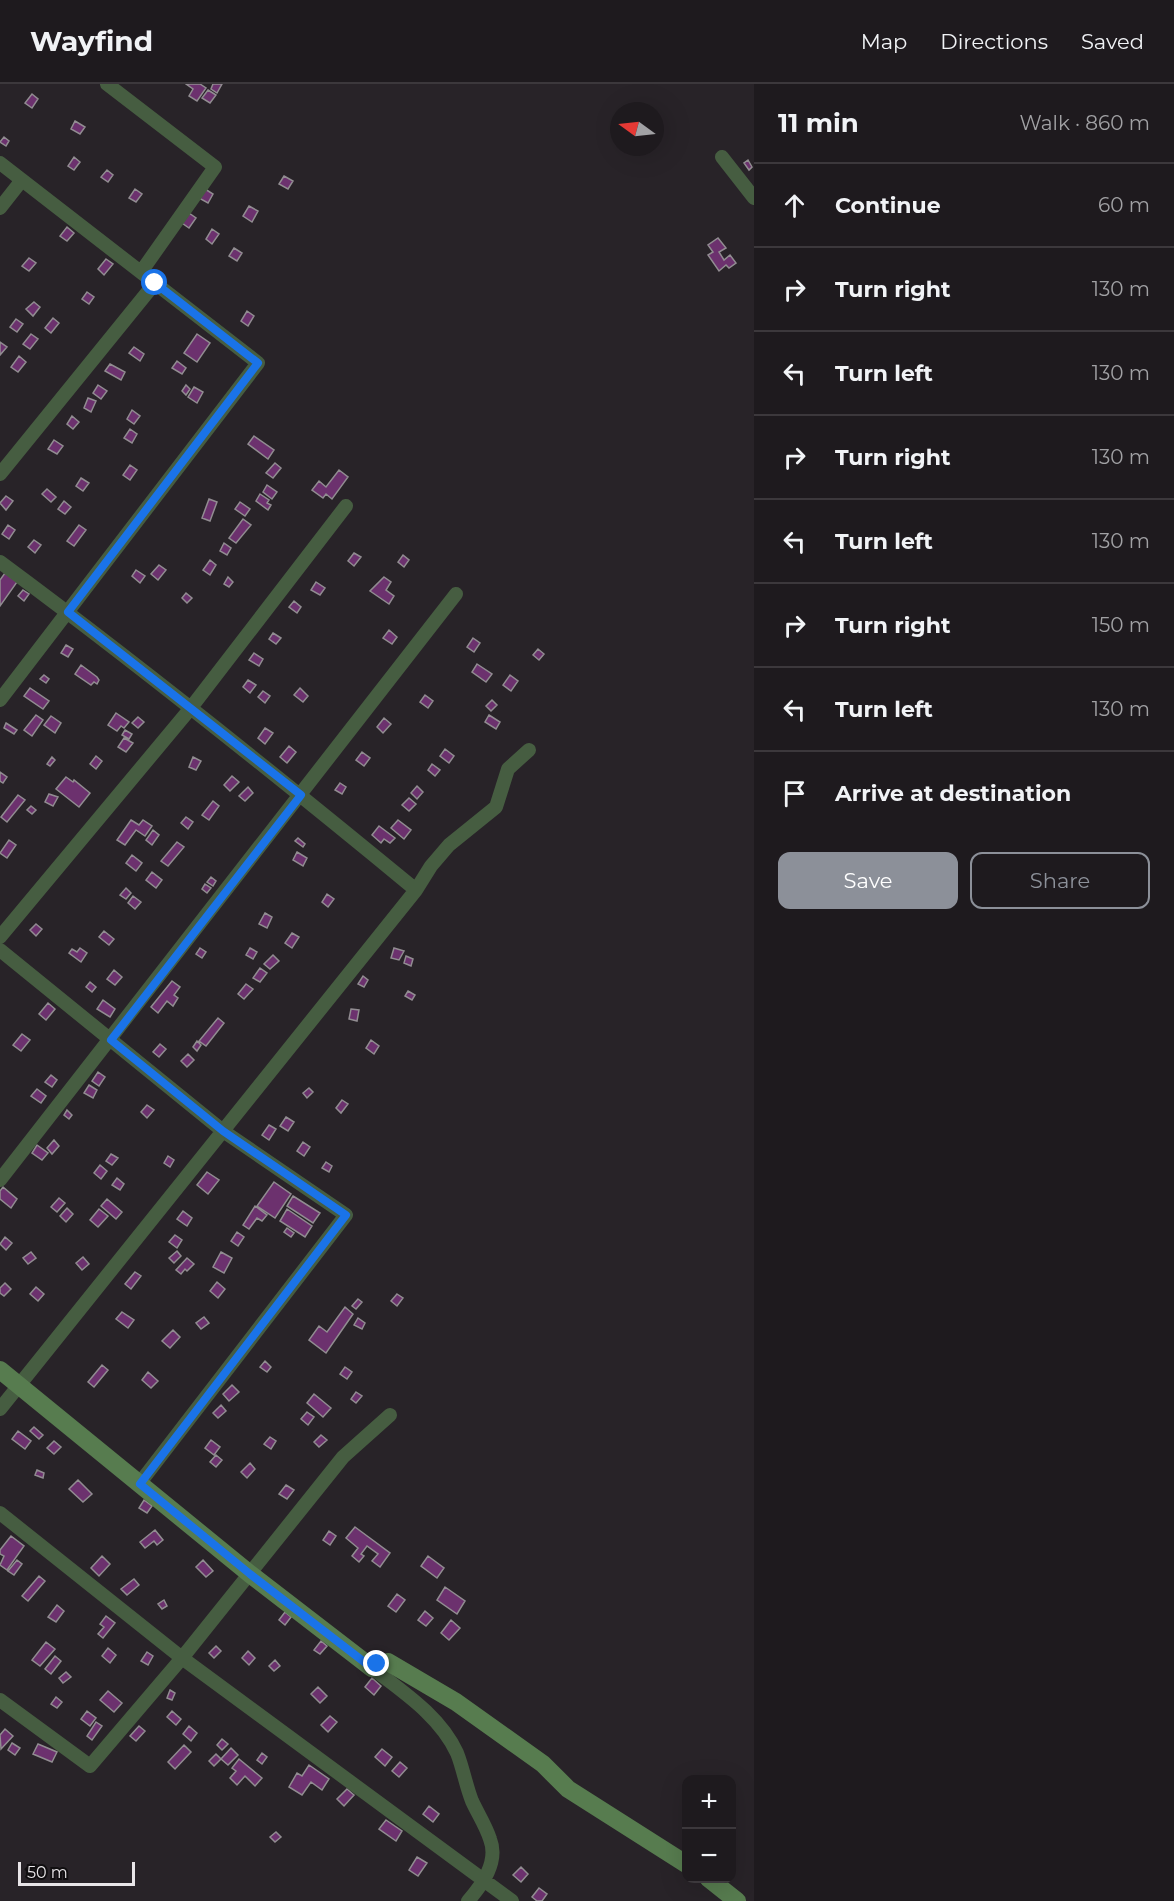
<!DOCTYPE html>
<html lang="en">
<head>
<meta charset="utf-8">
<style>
	body { margin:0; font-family:Montserrat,sans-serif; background:#262327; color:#f1f3f6 }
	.controls { position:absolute; right:18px; bottom:18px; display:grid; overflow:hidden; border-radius:12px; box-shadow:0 6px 24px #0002 }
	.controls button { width:54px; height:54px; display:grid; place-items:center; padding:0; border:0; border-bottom:2px solid #3c383c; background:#1e1a1e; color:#f1f3f6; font:30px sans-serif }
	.compass { position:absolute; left:610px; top:18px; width:54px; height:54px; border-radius:50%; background:#1e1a1e; box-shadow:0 6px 24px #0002; rotate:285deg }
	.scale { position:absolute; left:18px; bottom:15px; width:117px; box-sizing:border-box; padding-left:6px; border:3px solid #e8e5e8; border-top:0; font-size:16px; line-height:21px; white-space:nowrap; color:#e8e5e8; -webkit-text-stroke:4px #100e10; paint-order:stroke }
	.stop { position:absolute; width:18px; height:18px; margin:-14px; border:4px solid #1a73e8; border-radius:50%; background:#fff }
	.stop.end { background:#1a73e8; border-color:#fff; box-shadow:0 2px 6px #0008 }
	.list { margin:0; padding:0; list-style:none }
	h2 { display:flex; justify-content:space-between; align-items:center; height:78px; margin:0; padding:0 24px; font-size:26px }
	h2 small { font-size:20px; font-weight:400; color:#a1a1a4 }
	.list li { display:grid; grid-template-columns:39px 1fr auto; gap:18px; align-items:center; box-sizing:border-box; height:84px; padding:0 24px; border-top:2px solid #3c383c }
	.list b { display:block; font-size:22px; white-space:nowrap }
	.list em { font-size:20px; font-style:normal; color:#a1a1a4 }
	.actions { display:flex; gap:12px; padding:18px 24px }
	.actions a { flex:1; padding:14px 0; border:2px solid #8c9099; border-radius:12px; text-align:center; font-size:21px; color:#8c9099 }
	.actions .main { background:#8c9099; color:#fff }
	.icon { flex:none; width:33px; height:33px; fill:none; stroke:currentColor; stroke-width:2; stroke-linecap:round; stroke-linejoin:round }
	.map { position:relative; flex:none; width:754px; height:1817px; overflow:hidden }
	header { display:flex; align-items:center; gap:36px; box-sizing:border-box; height:84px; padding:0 30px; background:#1e1a1e; border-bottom:2px solid #3c383c }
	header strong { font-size:28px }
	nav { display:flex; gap:33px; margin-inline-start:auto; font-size:21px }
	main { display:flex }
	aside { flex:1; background:#1e1a1e }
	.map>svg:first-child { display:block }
	.building { fill:#6c316e; stroke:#918c91; stroke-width:1.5 }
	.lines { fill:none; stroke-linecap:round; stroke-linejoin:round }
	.street { stroke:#465d41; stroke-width:14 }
	.secondary { stroke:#577c4f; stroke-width:18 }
	.route { stroke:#1a73e8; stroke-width:8 }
</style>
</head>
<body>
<header>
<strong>Wayfind</strong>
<nav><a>Map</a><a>Directions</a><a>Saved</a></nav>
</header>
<main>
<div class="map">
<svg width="754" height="1817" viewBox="0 0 754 1817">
	<rect width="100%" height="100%" fill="#282328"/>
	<path class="building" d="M186 0H200L206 4 197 17 189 12 193 5Z
		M213 0H222L217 9 211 5Z
		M208 6 216 11 210 19 202 14Z
		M32 10 38 15 32 24 25 19Z
		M75 37 85 43 80 50 71 45Z
		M4 53 9 57 6 62 0 58Z
		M74 73 80 78 74 86 68 82Z
		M748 76 752 83 749 86 744 79Z
		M107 86 113 91 108 98 101 93Z
		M284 92 293 97 288 105 279 100Z
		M135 105 142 110 136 118 129 114Z
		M205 105 213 110 208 119 199 114Z
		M249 122 258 127 252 138 243 132Z
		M189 129 196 134 189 144 182 139Z
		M67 143 74 149 67 157 60 152Z
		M212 145 219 150 212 160 206 155Z
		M718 154 726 164 719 168 724 176 730 171 736 179 729 184 726 181 719 187 708 171 713 168 708 161Z
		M234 164 242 169 237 177 229 172Z
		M29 174 36 179 29 187 22 182Z
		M106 175 113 180 104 191 98 185Z
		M87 208 94 213 89 220 82 215Z
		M34 218 40 223 33 232 26 225Z
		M247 227 254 232 248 242 241 237Z
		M53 234 59 239 51 249 45 244Z
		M16 235 23 240 17 248 10 243Z
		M31 250 38 255 30 265 23 260Z
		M197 250 210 259 197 278 184 269Z
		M0 258 7 263 0 271Z
		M134 263 144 270 140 277 129 269Z
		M19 272 26 278 18 288 11 283Z
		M177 277 186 284 182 290 172 284Z
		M110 280 125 288 121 296 105 287Z
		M98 301 107 307 101 315 93 309Z
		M186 301 190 305 186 311 182 307Z
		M194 303 203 308 197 319 188 313Z
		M88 314 96 317 91 328 84 324Z
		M132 326 140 332 134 340 127 335Z
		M72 332 79 338 73 345 67 340Z
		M130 345 137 350 132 359 124 354Z
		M254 352 274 366 268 375 248 360Z
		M54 356 63 362 57 370 48 365Z
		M275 379 281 384 273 394 266 389Z
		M130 381 137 386 130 396 123 391Z
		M339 386 348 393 332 415 326 410 323 414 312 406 319 397 326 403Z
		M81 394 89 399 83 407 76 402Z
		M267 401 277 408 272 415 263 408Z
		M47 405 56 413 51 418 42 410Z
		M260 410 269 416 267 419 271 421 268 426 256 417Z
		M6 412 13 417 6 426 0 419Z
		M209 415 217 418 210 437 202 434Z
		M64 417 71 423 65 430 58 425Z
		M240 418 250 425 245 432 235 425Z
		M243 435 251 441 236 459 229 454Z
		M8 441 15 446 9 455 2 450Z
		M79 441 86 446 74 462 67 457Z
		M34 456 41 461 35 469 28 463Z
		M224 459 231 464 227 471 220 467Z
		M354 469 361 473 354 482 348 477Z
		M403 471 409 476 404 483 398 478Z
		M210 476 216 481 210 491 203 486Z
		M159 481 166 486 158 496 151 490Z
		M136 486 145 492 140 499 132 492Z
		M5 489 17 498 0 522V496Z
		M228 493 233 498 229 503 224 500Z
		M384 493 391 498 386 506 394 512 389 520 370 507Z
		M316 498 325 504 320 511 311 506Z
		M23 506 29 510 24 517 18 512Z
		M186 509 192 514 187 519 182 514Z
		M294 517 301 523 297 529 289 523Z
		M389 546 397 553 392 560 383 554Z
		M273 549 281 554 276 560 269 555Z
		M473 554 480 559 474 568 467 563Z
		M66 561 73 565 68 573 61 569Z
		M538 565 544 570 539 576 533 571Z
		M254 569 263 575 259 582 249 576Z
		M477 580 492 590 486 598 472 588Z
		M81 581 97 593 99 596 97 600 94 598 91 601 75 590Z
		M44 591 49 595 46 599 40 595Z
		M510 591 518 597 511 607 503 601Z
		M248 596 256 601 250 609 243 603Z
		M30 604 49 617 43 625 24 612Z
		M300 604 308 612 303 618 294 611Z
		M263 607 270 612 265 619 258 613Z
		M425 611 433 617 428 624 420 618Z
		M492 616 497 621 491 627 486 622Z
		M116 629 129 638 124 644 121 642 117 647 108 641Z
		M36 631 43 636 32 652 24 646Z
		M489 631 500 638 496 645 485 638Z
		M51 632 61 639 55 649 44 641Z
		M138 633 144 638 138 644 132 639Z
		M384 634 391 640 383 649 377 643Z
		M6 639 17 646 14 650 4 644Z
		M265 644 273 649 265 660 258 654Z
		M125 646 132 650 129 655 122 651Z
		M124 654 133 659 126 668 118 663Z
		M289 662 296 668 287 679 280 673Z
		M445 665 454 672 449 679 440 672Z
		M362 668 370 674 364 682 356 676Z
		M96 672 102 677 96 685 90 680Z
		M52 673 55 676 50 682 47 680Z
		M193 673 201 677 196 686 189 683Z
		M432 680 440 686 435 692 428 686Z
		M0 688 7 693 3 699 0 697Z
		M232 692 239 698 230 707 224 701Z
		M66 693 73 698 74 696 90 709 79 723 56 705Z
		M340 699 346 703 342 710 335 706Z
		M417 702 423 708 417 715 411 709Z
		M248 703 253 709 245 717 239 712Z
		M49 710 58 713 53 722 45 718Z
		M18 711 25 716 7 738 1 733Z
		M409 714 416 720 409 727 402 721Z
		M213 717 219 722 209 736 202 731Z
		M31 722 36 726 32 730 27 726Z
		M186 733 193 738 188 745 181 739Z
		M131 736 139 741 143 736 152 742 145 752 136 746 125 761 117 756Z
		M398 736 411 746 404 755 391 744Z
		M379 742 395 754 390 759 384 755 381 759 372 751Z
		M153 746 159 751 152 761 146 756Z
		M298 754 305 760 303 763 295 757Z
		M9 756 16 761 7 774 0 769Z
		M177 758 184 763 168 782 161 777Z
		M297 768 307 774 303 782 293 776Z
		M132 771 142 779 136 787 126 779Z
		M152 788 162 796 156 804 146 796Z
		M211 793 216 797 213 802 207 798Z
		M205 800 211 804 207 809 202 805Z
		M126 804 131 809 126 815 120 811Z
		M327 810 334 815 328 823 322 818Z
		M133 812 141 818 135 825 128 819Z
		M265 829 272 833 267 844 259 840Z
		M36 840 42 845 36 852 30 846Z
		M104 847 114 855 109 861 99 853Z
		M292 849 299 853 292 864 285 859Z
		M80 864 87 869 81 878 69 869 72 865 77 868Z
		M200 864 206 868 202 874 196 870Z
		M250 864 257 868 253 875 246 871Z
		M394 864 404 867 399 876 391 874Z
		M273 871 279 877 270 885 264 880Z
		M406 872 413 875 411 882 404 879Z
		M260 884 267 889 260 898 253 894Z
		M114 886 122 893 115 901 107 895Z
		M363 892 368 896 364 903 358 900Z
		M172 897 180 903 174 911 178 914 173 922 167 917 158 929 151 923Z
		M90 898 96 903 92 908 86 903Z
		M246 900 253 905 244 915 238 910Z
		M408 907 415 911 412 916 405 912Z
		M103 916 115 925 110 933 97 925Z
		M48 919 55 925 46 936 39 930Z
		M351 925 359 926 357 937 349 935Z
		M218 934 224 939 206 962 199 957Z
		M22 950 30 956 21 967 13 961Z
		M371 956 379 962 374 970 366 964Z
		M197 957 201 961 197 967 193 963Z
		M160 960 166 965 159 973 153 968Z
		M188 970 194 976 187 983 181 977Z
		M98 988 105 993 99 1002 92 997Z
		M51 991 57 996 52 1003 45 998Z
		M89 1001 97 1006 93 1014 84 1009Z
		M309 1004 313 1008 307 1014 303 1009Z
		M37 1005 46 1012 41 1019 31 1012Z
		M342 1016 348 1020 341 1029 336 1024Z
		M147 1021 154 1026 147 1034 141 1028Z
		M67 1026 72 1031 69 1035 64 1031Z
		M286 1033 294 1038 288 1047 280 1042Z
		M269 1041 276 1045 269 1056 262 1051Z
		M54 1056 59 1062 52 1070 47 1064Z
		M303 1058 310 1063 304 1072 297 1067Z
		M37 1061 48 1069 42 1076 32 1069Z
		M111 1070 118 1074 112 1081 106 1077Z
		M168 1072 174 1076 170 1083 164 1079Z
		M326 1078 332 1082 329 1088 322 1084Z
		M100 1081 107 1087 101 1095 94 1089Z
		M207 1088 219 1096 208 1110 197 1101Z
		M117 1094 124 1100 120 1106 112 1101Z
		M274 1098 291 1110 275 1134 257 1122Z
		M3 1103 17 1115 11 1124 0 1115V1107Z
		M293 1112 320 1129 313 1139 287 1122Z
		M59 1114 65 1119 57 1128 51 1123Z
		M107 1115 122 1128 116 1135 101 1122Z
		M255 1122 267 1131 262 1137 257 1134 249 1145 243 1141Z
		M67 1124 73 1130 66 1138 60 1132Z
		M99 1125 108 1132 98 1143 90 1136Z
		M287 1125 312 1142 305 1153 280 1137Z
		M183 1127 192 1134 187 1142 177 1135Z
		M287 1144 294 1149 291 1153 284 1148Z
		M237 1148 244 1153 238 1162 231 1157Z
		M175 1151 182 1156 177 1164 169 1158Z
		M5 1153 12 1159 6 1166 0 1160Z
		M177 1167 181 1172 174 1179 169 1174Z
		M31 1168 36 1174 28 1180 23 1174Z
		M221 1168 232 1174 224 1189 213 1183Z
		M83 1173 89 1180 82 1186 76 1179Z
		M187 1174 194 1180 187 1187 185 1185 181 1190 176 1186Z
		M135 1188 141 1192 131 1205 125 1200Z
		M217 1198 225 1205 218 1214 210 1207Z
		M5 1199 11 1205 4 1212 0 1209V1204Z
		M36 1203 44 1210 38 1217 30 1210Z
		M397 1210 403 1214 397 1222 391 1217Z
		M358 1215 362 1218 356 1225 352 1222Z
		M345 1223 353 1230 326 1269 309 1256 319 1242 327 1248Z
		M122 1228 134 1236 128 1244 116 1235Z
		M204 1233 209 1239 201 1245 196 1239Z
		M358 1234 365 1239 362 1245 354 1241Z
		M173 1246 180 1253 170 1264 162 1257Z
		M265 1277 271 1283 267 1288 260 1283Z
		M102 1281 108 1286 94 1303 88 1298Z
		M345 1283 352 1288 347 1295 340 1290Z
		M148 1288 158 1297 151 1304 142 1296Z
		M232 1301 239 1308 229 1317 223 1310Z
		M356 1308 362 1312 356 1319 351 1315Z
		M314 1310 331 1324 323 1333 307 1319Z
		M221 1321 226 1327 218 1334 213 1329Z
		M307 1328 314 1333 308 1341 301 1335Z
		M34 1343 43 1351 39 1355 30 1347Z
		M18 1347 31 1357 25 1365 12 1355Z
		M321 1351 327 1356 319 1363 314 1358Z
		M270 1353 276 1357 271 1365 264 1360Z
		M211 1356 220 1363 214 1371 205 1364Z
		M54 1357 61 1363 54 1370 47 1364Z
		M216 1371 222 1376 216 1383 210 1378Z
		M250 1379 255 1385 247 1394 241 1388Z
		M37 1386 44 1389 43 1394 35 1391Z
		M78 1396 92 1410 83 1418 69 1405Z
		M286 1401 294 1406 287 1415 279 1410Z
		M144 1416 152 1422 147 1429 139 1424Z
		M355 1443 390 1469 380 1483 372 1477 378 1470 367 1462 361 1470 364 1472 359 1478 352 1472 358 1464 346 1454Z
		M155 1446 163 1456 157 1461 154 1457 145 1464 140 1458Z
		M329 1447 336 1452 330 1461 323 1456Z
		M11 1452 24 1462 7 1486 0 1481 4 1472 0 1470V1466Z
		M102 1472 110 1480 99 1492 91 1484Z
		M428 1472 444 1484 437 1494 421 1482Z
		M17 1476 22 1480 14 1491 8 1487Z
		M203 1476 213 1487 206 1493 196 1483Z
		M39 1492 45 1497 28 1517 22 1512Z
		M134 1495 139 1501 127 1511 121 1505Z
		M445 1503 465 1517 457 1530 437 1516Z
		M397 1510 405 1516 396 1528 388 1522Z
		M164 1516 167 1522 162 1525 158 1520Z
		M57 1521 64 1527 56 1538 48 1533Z
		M425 1527 433 1534 426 1542 418 1536Z
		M285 1528 291 1533 285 1541 279 1536Z
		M106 1532 115 1539 103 1554 98 1550 104 1543 100 1540Z
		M451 1536 460 1544 449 1556 441 1549Z
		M321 1557 327 1562 320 1570 314 1566Z
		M46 1558 55 1565 40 1582 32 1576Z
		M216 1562 221 1567 214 1574 209 1569Z
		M108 1564 116 1571 110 1579 102 1572Z
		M248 1567 255 1574 249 1581 242 1574Z
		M147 1568 153 1572 148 1581 141 1577Z
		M55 1572 61 1577 51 1590 45 1585Z
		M275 1576 280 1582 274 1587 269 1582Z
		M66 1588 71 1593 63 1599 59 1594Z
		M372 1594 381 1602 374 1611 365 1603Z
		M318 1603 327 1612 320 1619 311 1610Z
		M170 1606 175 1609 172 1616 167 1614Z
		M108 1607 122 1619 114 1628 100 1616Z
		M56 1613 62 1618 57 1624 51 1620Z
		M87 1627 96 1634 90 1642 81 1635Z
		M172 1627 181 1635 176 1641 167 1633Z
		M330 1632 337 1638 328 1648 321 1641Z
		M96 1638 102 1642 92 1656 87 1652Z
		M139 1642 145 1647 136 1657 130 1652Z
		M189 1642 197 1649 191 1657 183 1650Z
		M5 1645 13 1652 1 1665 0 1651Z
		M222 1655 228 1660 222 1666 217 1661Z
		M12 1659 20 1664 15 1671 8 1666Z
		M38 1660 57 1668 52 1678 33 1670Z
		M184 1661 191 1668 175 1685 168 1678Z
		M231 1664 238 1671 228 1681 221 1675Z
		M382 1665 392 1673 385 1682 375 1673Z
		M262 1669 267 1673 262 1680 257 1676Z
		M216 1670 221 1675 214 1682 209 1677Z
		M239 1675 262 1694 255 1702 245 1692 237 1701 230 1694 236 1687 232 1684Z
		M400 1678 407 1684 399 1693 392 1687Z
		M309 1681 329 1695 322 1706 311 1698 302 1711 289 1703 297 1689 302 1692Z
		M347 1705 354 1711 344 1722 337 1715Z
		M429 1722 439 1730 433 1738 423 1730Z
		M386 1736 402 1747 396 1757 379 1745Z
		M276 1748 281 1753 275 1758 270 1753Z
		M417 1773 427 1779 418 1792 409 1786Z
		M521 1783 528 1790 521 1798 513 1791Z
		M539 1804 547 1810 542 1817H537L532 1813Z"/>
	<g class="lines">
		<path class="street" d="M107 0 215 83 141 188
			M722 73 754 114
			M0 79 258 279 0 616
			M0 124 22 96
			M0 390 155 199
			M0 478C142 583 280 694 416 806
			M0 853 190 625 346 422
			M0 866 223 1047 346 1131 139 1400
			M0 1096 456 510
			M0 1325 416 806 431 782 449 761 496 723 508 685 529 666
			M0 1429 182 1574 512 1817
			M372 1584C403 1608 440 1632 457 1669 463 1684 466 1702 472 1717 478 1730 486 1742 490 1755 499 1778 482 1801 468 1817
			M0 1616 90 1682 182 1574 343 1373 390 1331"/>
		<path class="secondary" d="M0 1286 250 1490 372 1584 377 1580 388 1578 456 1618 543 1680 568 1705 686 1780
			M708 1794 737 1817"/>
	</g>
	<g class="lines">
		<path class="route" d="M155 199 258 279 68 528 301 711 111 956 223 1047 346 1131 140 1400 250 1490 372 1584 377 1580"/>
	</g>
</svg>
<div class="controls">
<button>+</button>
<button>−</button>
</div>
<svg class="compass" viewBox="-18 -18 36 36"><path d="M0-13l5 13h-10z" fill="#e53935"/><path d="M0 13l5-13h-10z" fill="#a1a1a4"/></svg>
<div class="scale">50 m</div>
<div class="stop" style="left:155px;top:199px"></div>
<div class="stop end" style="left:377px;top:1580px"></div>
</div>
<aside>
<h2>11 min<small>Walk · 860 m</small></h2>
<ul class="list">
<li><svg class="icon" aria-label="ahead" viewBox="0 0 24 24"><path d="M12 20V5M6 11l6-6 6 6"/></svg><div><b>Continue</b></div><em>60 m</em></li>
<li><svg class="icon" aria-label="right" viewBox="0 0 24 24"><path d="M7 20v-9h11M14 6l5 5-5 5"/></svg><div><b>Turn right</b></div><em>130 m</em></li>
<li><svg class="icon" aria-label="left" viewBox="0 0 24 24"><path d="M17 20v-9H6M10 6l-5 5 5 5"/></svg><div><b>Turn left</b></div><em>130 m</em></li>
<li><svg class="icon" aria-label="right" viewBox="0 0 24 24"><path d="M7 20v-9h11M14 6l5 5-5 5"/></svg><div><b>Turn right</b></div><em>130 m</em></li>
<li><svg class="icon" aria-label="left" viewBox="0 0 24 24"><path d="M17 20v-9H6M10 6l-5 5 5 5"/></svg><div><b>Turn left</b></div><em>130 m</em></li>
<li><svg class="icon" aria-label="right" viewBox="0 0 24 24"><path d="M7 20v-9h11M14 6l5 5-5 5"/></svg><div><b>Turn right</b></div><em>150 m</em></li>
<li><svg class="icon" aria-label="left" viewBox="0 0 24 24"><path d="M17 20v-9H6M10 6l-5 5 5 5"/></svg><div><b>Turn left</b></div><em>130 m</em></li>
<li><svg class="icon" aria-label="arrive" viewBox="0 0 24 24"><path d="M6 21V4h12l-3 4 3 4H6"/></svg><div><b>Arrive at destination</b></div></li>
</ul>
<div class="actions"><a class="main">Save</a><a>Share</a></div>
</aside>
</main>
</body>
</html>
